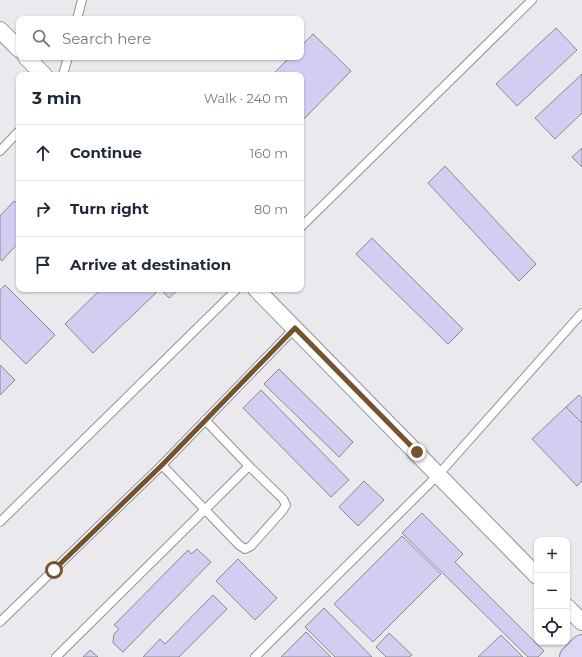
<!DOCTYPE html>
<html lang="en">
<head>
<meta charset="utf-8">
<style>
	body { margin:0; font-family:Montserrat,sans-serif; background:#f2f2f3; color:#1f2937 }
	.controls { position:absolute; right:12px; bottom:12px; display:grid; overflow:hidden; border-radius:8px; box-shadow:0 1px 3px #0004 }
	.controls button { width:36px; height:36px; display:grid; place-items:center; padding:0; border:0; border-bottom:1px solid #e0e1e3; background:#fff; color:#1f2937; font:20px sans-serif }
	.stop { position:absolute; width:12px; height:12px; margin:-9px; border:3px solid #77532d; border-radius:50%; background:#fff }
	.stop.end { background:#77532d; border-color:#fff; box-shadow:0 1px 4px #0008 }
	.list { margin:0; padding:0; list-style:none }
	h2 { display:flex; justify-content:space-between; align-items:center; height:52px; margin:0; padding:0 16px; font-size:17px }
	h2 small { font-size:13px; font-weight:400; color:#747a83 }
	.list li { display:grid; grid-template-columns:26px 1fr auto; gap:12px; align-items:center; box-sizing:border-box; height:56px; padding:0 16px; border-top:1px solid #e0e1e3 }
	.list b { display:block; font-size:15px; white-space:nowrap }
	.list em { font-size:13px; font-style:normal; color:#747a83 }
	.icon { flex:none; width:22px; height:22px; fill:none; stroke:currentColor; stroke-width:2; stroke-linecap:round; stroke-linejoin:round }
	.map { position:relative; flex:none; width:582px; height:657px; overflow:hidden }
	.search { position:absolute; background:#fff; box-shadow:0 1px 3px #0004; left:16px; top:16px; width:288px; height:44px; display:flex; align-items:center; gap:10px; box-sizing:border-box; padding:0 14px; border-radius:8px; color:#747a83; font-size:15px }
	.panel { position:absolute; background:#fff; box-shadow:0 1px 3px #0004; left:16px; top:72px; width:288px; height:220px; border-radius:8px }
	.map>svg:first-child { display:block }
	.building { fill:#d2cdf1; stroke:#8a8a8d }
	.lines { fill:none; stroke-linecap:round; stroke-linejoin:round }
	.service-casing { stroke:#929195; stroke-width:10 }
	.minor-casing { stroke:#929195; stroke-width:18 }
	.secondary-casing { stroke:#929195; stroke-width:24 }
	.service { stroke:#fff; stroke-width:8 }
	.minor { stroke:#fff; stroke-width:16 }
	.secondary { stroke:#ddd6f6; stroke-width:22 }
	.route { stroke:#77532d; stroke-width:5 }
</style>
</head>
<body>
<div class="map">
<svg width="582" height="657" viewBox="0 0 582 657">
	<rect width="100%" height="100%" fill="#eaeaee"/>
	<path class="building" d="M556 28 577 50 517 106 496 84Z
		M313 34 351 71 301 122V75H272L290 57H301V46Z
		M582 74V113L555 139 535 118Z
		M582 148V167L572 157Z
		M445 166 536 264 519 281 428 183Z
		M14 201 19 205V242L2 261 0 259V216Z
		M372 238 463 329 448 344 356 254Z
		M5 285 55 335 26 364 0 338V290Z
		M101 289H153L156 293 93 353 65 324Z
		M160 289H179L169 298Z
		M0 365 15 380 0 395Z
		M279 369 353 442 339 457 264 384Z
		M261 390 349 480 331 497 243 408Z
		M579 395 582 398V423L566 407Z
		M566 407 582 423V481L577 486 532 439Z
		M364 481 384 500 358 526 339 507Z
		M422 513 463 554 455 562 544 651 538 657H528L402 533Z
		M402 536 441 574 373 642 334 604Z
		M197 549 211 562 123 652 113 643 114 634 119 629 114 625 188 550 191 554Z
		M238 559 277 598 255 620 216 581Z
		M213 595 227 609 179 657H143L160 639 165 644Z
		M324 608 372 657H335L305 627Z
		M306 632 331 657H281Z
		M389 633 412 655 409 657H386L376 647Z
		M501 635 523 657H478Z
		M90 650 98 657H83Z"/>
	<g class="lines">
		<g class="service-casing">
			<path id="service" d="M77 19 82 0
				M63 75 68 57
				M0 151 19 131
				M301 227 532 0
				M205 420 249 466 283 499 286 505 283 510 251 546 245 549 239 545 162 465 295 328
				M0 522 237 289
				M0 622 162 465
				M56 657 249 466
				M255 657 439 474 582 313"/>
		</g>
		<g class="minor-casing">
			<path id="minor" d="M0 30 19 49
				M26 57 44 75
				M256 289 537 576
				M567 607 582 622"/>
		</g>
		<g class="secondary-casing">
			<path id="secondary" d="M571 657 582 646"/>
		</g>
		<use href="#service" class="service"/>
		<use href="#minor" class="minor"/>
		<use href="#secondary" class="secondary"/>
	</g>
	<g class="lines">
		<path class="route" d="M54 570 162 465 295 328 417 452"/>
	</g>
</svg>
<div class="controls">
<button>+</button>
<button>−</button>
<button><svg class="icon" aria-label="locate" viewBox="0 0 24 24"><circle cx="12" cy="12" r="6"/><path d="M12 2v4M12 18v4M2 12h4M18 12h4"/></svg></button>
</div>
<div class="stop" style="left:54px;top:570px"></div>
<div class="stop end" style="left:417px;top:452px"></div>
<div class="search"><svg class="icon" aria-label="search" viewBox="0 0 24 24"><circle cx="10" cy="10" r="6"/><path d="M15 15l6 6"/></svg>Search here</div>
<section class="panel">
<h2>3 min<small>Walk · 240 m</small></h2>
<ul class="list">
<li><svg class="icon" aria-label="ahead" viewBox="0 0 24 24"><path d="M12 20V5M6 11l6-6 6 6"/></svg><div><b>Continue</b></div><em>160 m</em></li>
<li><svg class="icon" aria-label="right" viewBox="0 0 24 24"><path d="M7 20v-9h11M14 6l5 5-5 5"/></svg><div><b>Turn right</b></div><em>80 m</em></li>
<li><svg class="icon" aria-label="arrive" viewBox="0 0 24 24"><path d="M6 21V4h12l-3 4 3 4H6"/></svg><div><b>Arrive at destination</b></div></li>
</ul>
</section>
</div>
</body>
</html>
